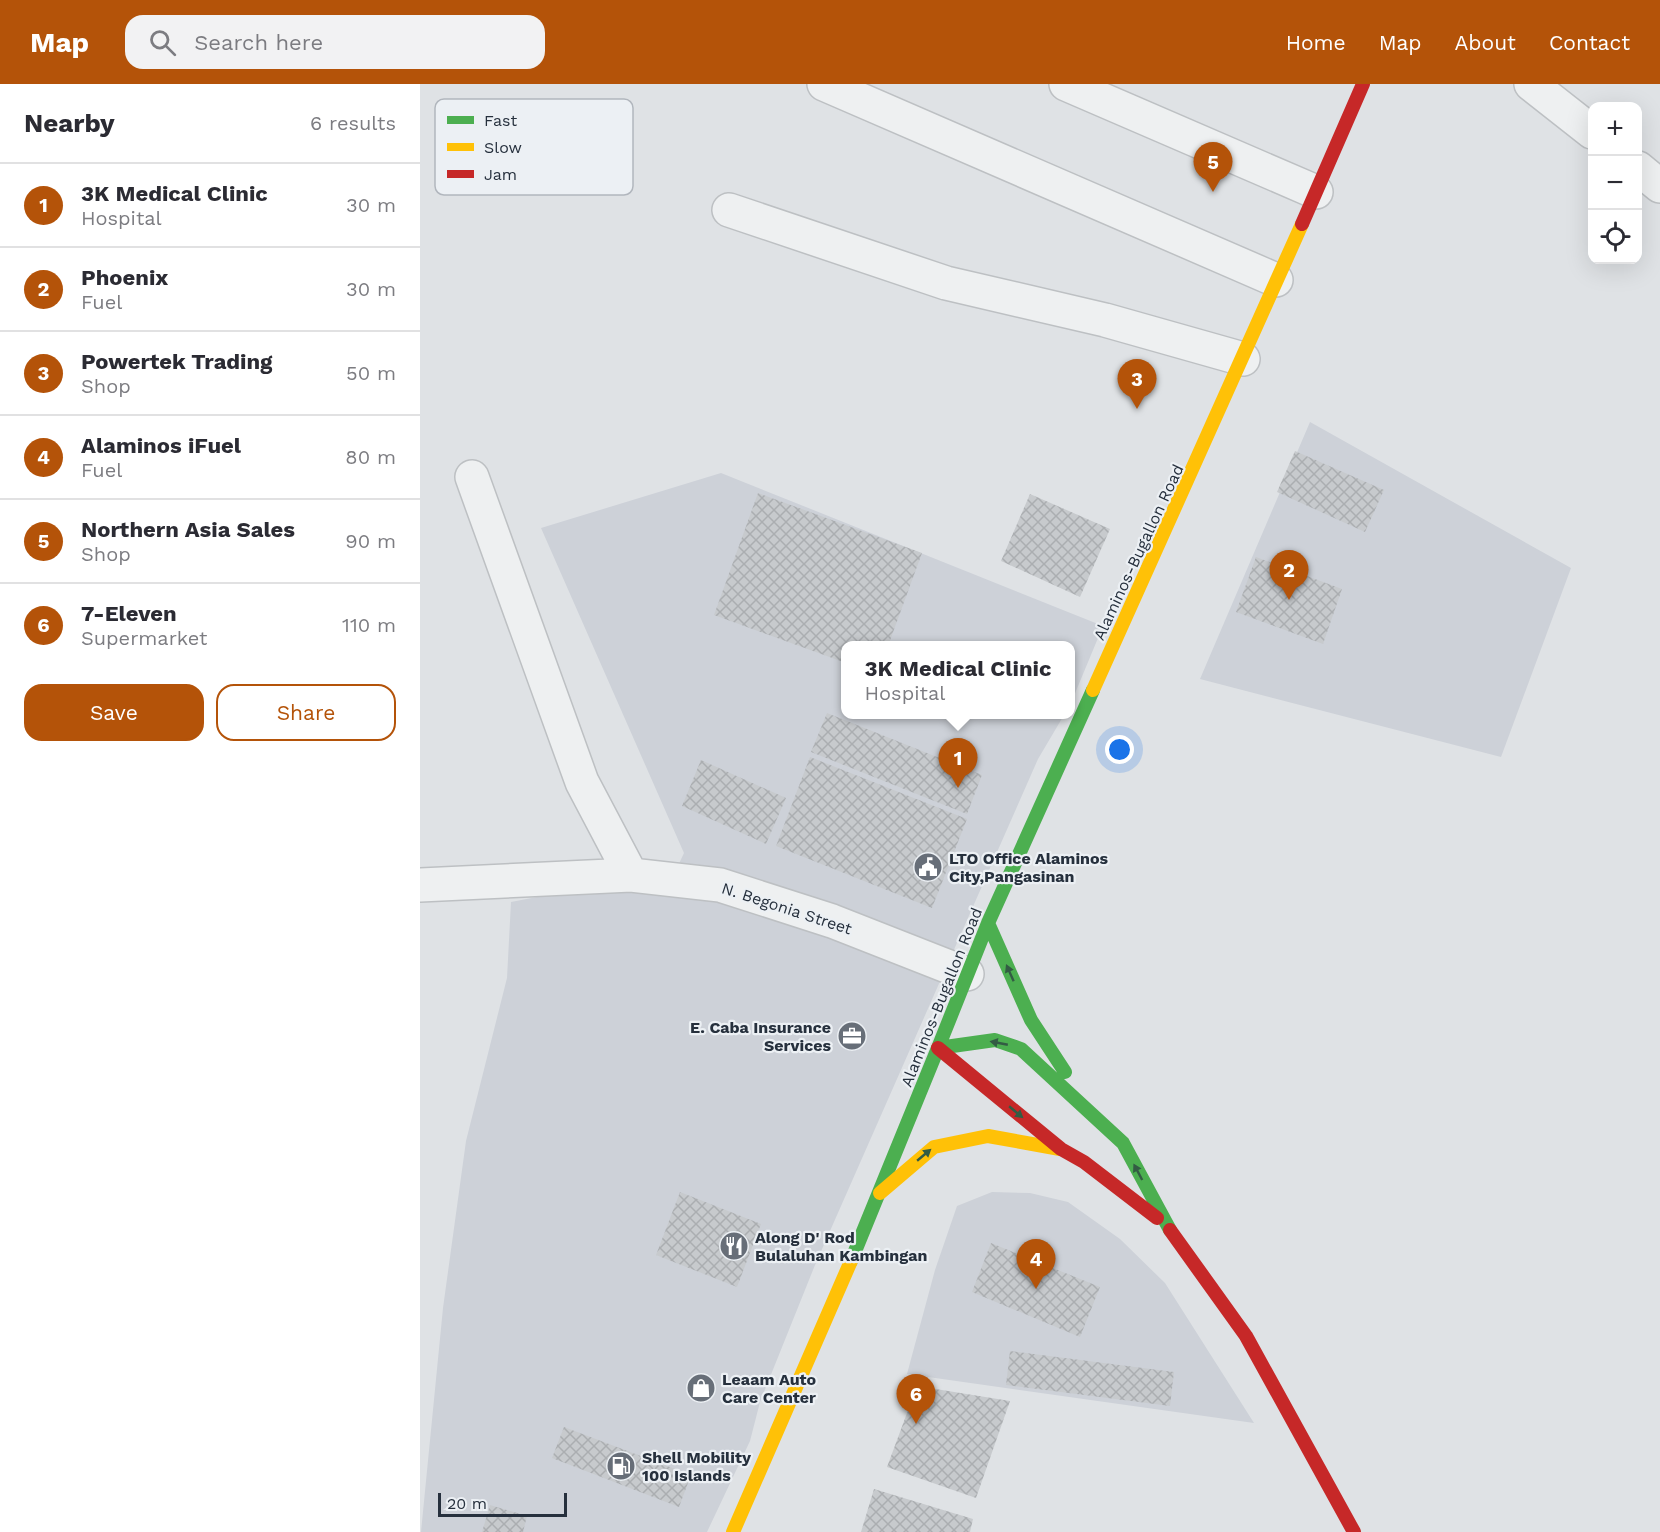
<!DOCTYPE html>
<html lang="en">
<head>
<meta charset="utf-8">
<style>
	body { margin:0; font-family:"Work Sans",sans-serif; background:#f2f2f3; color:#2b2b33 }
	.controls { position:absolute; right:18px; top:18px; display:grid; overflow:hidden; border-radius:12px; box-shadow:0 6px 24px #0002 }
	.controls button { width:54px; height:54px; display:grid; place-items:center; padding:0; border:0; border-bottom:2px solid #e1e1e2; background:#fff; color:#2b2b33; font:30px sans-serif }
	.scale { position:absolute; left:18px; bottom:15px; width:129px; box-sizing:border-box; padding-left:6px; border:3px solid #26303d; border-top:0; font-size:16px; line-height:21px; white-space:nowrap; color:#26303d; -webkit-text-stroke:4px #ecf0f4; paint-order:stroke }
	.you { position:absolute; left:700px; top:666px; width:21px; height:21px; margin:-15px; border:4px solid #fff; border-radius:50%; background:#1a73e8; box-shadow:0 0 0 9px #1a73e833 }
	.badge { display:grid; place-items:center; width:39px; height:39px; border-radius:50%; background:#b45309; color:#fff; font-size:20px; font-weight:700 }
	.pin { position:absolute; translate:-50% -50px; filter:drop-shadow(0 2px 3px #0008) }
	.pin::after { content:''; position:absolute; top:32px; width:21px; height:18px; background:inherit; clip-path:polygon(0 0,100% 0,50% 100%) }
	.popup { position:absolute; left:421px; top:557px; width:234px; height:78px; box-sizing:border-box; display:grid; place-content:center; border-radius:12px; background:#fff; filter:drop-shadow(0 2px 4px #0005); font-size:20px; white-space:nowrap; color:#7c7c81 }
	.popup b { font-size:22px; color:#2b2b33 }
	.popup::after { content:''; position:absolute; left:50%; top:100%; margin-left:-12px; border:12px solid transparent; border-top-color:#fff }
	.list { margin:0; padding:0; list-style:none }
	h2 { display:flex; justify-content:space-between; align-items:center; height:78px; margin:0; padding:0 24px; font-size:26px }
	h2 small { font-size:20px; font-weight:400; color:#7c7c81 }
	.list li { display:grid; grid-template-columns:39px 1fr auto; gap:18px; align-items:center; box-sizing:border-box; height:84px; padding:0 24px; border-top:2px solid #e1e1e2 }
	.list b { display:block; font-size:22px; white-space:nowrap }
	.list p { margin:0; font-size:20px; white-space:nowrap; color:#7c7c81 }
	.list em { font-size:20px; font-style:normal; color:#7c7c81 }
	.actions { display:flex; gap:12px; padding:18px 24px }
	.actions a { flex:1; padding:14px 0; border:2px solid #b45309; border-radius:18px; text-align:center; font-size:21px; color:#b45309 }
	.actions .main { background:#b45309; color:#fff }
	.icon { flex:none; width:33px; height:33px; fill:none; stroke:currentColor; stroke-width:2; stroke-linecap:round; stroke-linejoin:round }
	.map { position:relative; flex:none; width:1240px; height:1448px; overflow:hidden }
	header { display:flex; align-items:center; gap:36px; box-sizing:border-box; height:84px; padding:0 30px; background:#b45309; color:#fff }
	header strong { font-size:28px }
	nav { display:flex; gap:33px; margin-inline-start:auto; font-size:21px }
	.search { width:420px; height:54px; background:#f2f2f3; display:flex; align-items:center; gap:15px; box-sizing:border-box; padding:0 21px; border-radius:18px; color:#7c7c81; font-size:22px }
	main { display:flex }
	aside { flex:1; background:#fff }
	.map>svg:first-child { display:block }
	.built { fill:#cdd1d8 }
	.building { fill:url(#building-cross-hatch) }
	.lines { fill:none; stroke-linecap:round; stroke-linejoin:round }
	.street-casing { stroke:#bdc0c3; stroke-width:36 }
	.street { stroke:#eef0f1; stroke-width:33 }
	.fast { stroke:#4caf50; stroke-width:14 }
	.slow { stroke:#ffc107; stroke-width:14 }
	.jam { stroke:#c62828; stroke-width:14 }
	.oneway { fill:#335c44 }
	.labels { text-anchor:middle; stroke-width:4.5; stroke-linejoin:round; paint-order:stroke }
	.street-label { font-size:16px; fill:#26303d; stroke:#ecf0f4 }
	.poi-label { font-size:16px; font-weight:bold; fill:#26303d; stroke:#ecf0f4; text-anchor:start }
	.key { fill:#ecf0f4; stroke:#b1b6bd; stroke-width:1.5 }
	.key-label { font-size:16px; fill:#26303d }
</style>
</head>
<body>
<header>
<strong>Map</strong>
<div class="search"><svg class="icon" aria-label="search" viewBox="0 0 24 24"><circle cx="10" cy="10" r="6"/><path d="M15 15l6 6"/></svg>Search here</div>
<nav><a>Home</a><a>Map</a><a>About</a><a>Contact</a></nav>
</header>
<main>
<aside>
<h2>Nearby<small>6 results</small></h2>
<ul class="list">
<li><span class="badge">1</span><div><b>3K Medical Clinic</b><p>Hospital</p></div><em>30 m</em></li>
<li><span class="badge">2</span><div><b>Phoenix</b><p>Fuel</p></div><em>30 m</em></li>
<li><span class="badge">3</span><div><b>Powertek Trading</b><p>Shop</p></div><em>50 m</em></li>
<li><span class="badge">4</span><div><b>Alaminos iFuel</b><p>Fuel</p></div><em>80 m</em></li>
<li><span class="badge">5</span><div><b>Northern Asia Sales</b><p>Shop</p></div><em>90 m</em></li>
<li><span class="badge">6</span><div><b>7-Eleven</b><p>Supermarket</p></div><em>110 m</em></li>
</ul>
<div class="actions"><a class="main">Save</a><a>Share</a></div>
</aside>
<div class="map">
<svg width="1240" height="1448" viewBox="0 0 1240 1448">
	<defs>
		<pattern id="building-cross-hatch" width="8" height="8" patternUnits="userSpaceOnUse" patternTransform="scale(1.5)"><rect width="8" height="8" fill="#c7cacd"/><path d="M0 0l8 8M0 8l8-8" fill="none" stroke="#abaeb1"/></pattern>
	</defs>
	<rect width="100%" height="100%" fill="#dfe2e5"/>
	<path class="built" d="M890 338 1151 484 1081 673 780 595Z
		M301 389 683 542 651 619 650 562H426V630L644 631 618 675 395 1181 340 1318 330 1357 287 1448H1L23 1224 46 1057 87 894 91 818 148 807 247 805 264 769 121 444Z
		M572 1108 610 1109 648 1118 700 1155 745 1199 834 1339 487 1290 515 1186 537 1122Z"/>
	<path class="building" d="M875 367 964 406 945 448 857 408Z
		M338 409 502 469 468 562H426V579L294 531Z
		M610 410 690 445 660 513 581 477Z
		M836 473 922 505 903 560 816 528Z
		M407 629 562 691 547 730 391 668Z
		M390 673 547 735 512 824 356 762Z
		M281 676 366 714 346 760 262 722Z
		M260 1108 341 1140 317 1203 236 1171Z
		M571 1159 680 1203 660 1253 552 1208Z
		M590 1267 754 1288 750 1322 586 1301Z
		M497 1302 590 1317 556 1414 467 1383Z
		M144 1343 271 1391 259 1423 132 1374Z
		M454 1405 553 1435 550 1448H441Z
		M70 1421 107 1432 103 1448H62Z"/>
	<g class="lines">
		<g class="street-casing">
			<path id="street" d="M404 0 856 196
				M646 0 896 108
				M1111 0 1172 48
				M1218 84 1240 102
				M309 126 526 199 685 236 823 275
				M52 393 162 698 211 791
				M0 801 211 791 300 801 412 837 547 890"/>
		</g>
		<use href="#street" class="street"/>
		<path class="fast" d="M568 839 611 936 645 988
			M518 964 568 839 673 606
			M518 964 575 956 601 965 703 1059 750 1146
			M431 1177 518 964"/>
		<path class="slow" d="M673 606 882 140
			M460 1109 514 1063 568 1052 640 1065
			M313 1448 431 1177"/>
		<path class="jam" d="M882 140 943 0
			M518 964 641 1065 664 1078 737 1134
			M750 1146 826 1252 934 1448"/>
	</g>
	<defs><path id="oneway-solid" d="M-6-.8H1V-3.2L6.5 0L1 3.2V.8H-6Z" transform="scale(1.5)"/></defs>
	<g class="oneway">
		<use href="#oneway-solid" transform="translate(590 889) rotate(-114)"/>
		<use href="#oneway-solid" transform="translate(579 959) rotate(-169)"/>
		<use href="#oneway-solid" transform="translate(596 1028) rotate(40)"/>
		<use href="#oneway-solid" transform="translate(504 1071) rotate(-40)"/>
		<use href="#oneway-solid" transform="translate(718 1088) rotate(-118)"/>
	</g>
	<defs>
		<g id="civic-disc" transform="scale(1.5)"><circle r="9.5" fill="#676e78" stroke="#ecf0f4"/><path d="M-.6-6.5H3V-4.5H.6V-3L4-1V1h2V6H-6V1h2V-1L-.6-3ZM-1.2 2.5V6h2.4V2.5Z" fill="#fff"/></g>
		<g id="office-disc" transform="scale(1.5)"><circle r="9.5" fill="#676e78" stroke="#ecf0f4"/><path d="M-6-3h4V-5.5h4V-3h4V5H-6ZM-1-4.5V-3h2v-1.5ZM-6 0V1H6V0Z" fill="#fff"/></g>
		<g id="restaurant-disc" transform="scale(1.5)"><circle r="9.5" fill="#676e78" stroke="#ecf0f4"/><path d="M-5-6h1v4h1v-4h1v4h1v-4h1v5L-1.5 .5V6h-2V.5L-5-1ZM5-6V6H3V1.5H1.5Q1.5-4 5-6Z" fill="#fff"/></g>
		<g id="shop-disc" transform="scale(1.5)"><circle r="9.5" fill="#676e78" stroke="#ecf0f4"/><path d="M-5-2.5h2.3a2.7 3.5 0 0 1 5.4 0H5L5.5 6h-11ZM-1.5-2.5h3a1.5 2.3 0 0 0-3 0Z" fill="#fff"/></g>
		<g id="fuel-disc" transform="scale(1.5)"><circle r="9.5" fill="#676e78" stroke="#ecf0f4"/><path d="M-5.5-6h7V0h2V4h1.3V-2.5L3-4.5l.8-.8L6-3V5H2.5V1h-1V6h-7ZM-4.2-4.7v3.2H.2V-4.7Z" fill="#fff"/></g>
	</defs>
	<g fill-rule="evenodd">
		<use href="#civic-disc" x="508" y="783"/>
		<use href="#office-disc" x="432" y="952"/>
		<use href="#restaurant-disc" x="314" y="1162"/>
		<use href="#shop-disc" x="281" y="1304"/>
		<use href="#fuel-disc" x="201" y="1382"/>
	</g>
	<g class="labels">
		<g class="street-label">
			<text transform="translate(718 468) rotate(-65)" y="6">Alaminos-Bugallon Road</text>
			<text transform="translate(367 824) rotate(18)" y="6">N. Begonia Street</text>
			<text transform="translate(521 913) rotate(-68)" y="6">Alaminos-Bugallon Road</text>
		</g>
		<g class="poi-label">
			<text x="529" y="780">LTO Office Alaminos<tspan x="529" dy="18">City,Pangasinan</tspan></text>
			<text x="411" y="949" text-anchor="end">E. Caba Insurance<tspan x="411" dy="18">Services</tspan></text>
			<text x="335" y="1159">Along D' Rod<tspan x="335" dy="18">Bulaluhan Kambingan</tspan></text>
			<text x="302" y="1301">Leaam Auto<tspan x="302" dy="18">Care Center</tspan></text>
			<text x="222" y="1379">Shell Mobility<tspan x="222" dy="18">100 Islands</tspan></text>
		</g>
	</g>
	<rect x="15" y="15" width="198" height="96" rx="9" class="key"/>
	<rect x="27" y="32" width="27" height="8" fill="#4caf50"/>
	<rect x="27" y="59" width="27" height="8" fill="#ffc107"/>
	<rect x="27" y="86" width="27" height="8" fill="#c62828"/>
	<g class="key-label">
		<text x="64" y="42">Fast</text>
		<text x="64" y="69">Slow</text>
		<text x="64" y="96">Jam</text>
	</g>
</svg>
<div class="controls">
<button>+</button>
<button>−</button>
<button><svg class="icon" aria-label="locate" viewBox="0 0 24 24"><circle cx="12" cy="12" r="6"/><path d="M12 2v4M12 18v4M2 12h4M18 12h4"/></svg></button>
</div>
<div class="scale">20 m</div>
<div class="you"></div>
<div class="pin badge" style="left:538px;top:704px">1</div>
<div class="popup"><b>3K Medical Clinic</b>Hospital</div>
<div class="pin badge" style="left:869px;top:516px">2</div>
<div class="pin badge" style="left:717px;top:325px">3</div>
<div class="pin badge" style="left:616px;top:1205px">4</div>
<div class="pin badge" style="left:793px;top:108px">5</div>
<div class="pin badge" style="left:496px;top:1340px">6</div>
</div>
</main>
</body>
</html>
